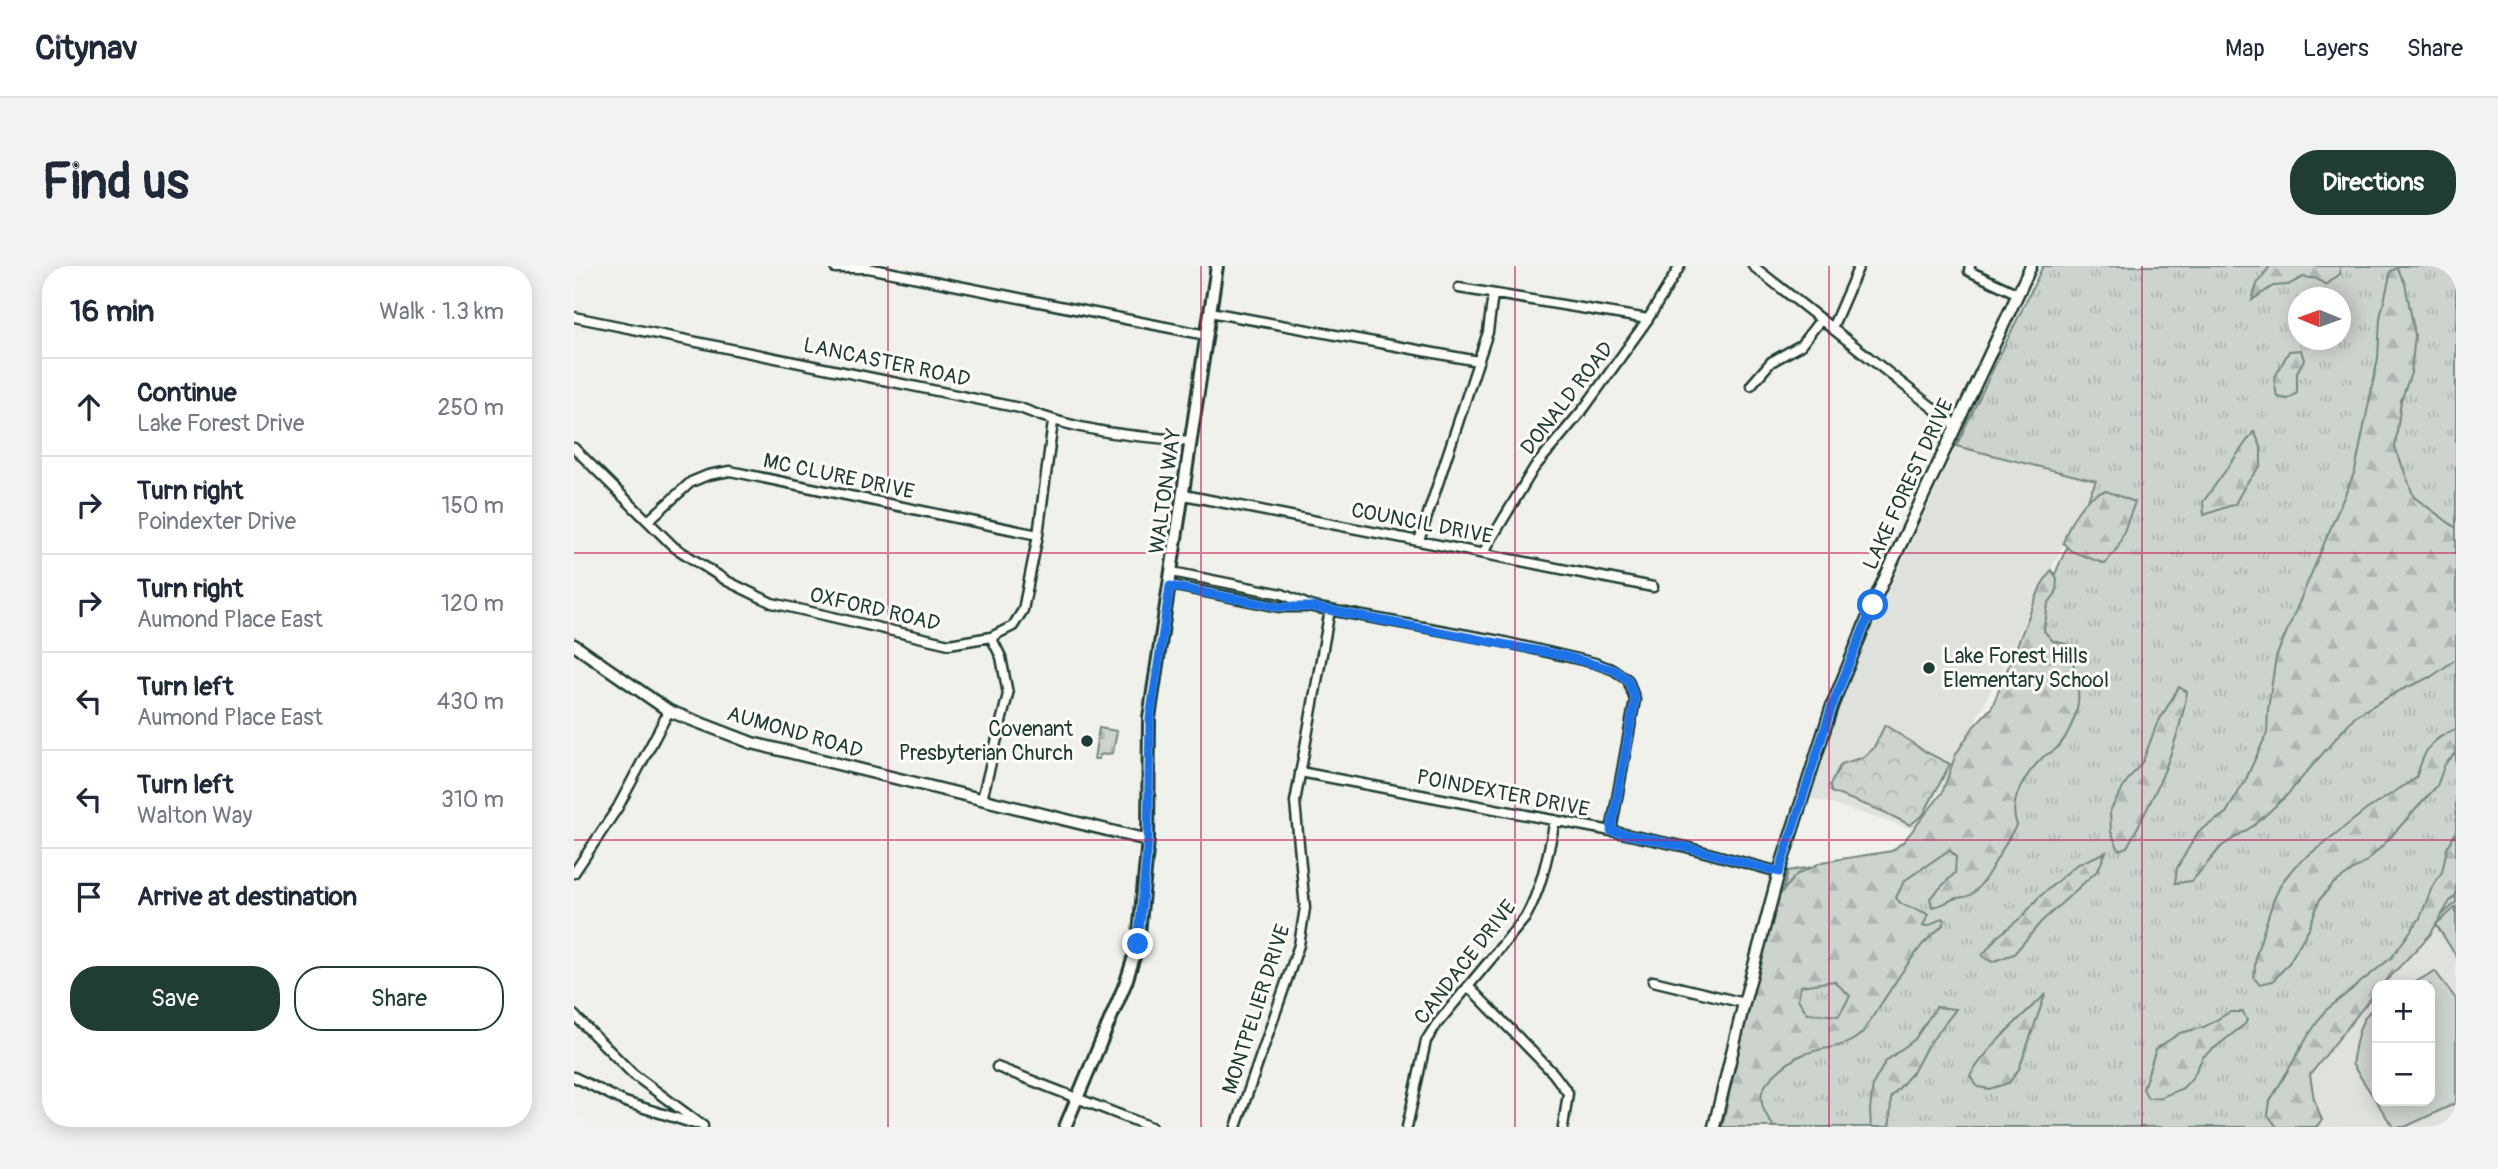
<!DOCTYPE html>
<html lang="en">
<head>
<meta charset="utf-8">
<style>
	body { margin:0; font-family:Pangolin,sans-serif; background:#f2f2f3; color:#1f2937 }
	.controls { position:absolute; right:21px; bottom:21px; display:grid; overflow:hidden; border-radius:14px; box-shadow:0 4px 18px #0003 }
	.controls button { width:63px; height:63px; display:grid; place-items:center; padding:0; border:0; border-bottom:2px solid #e0e1e3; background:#fff; color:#1f2937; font:35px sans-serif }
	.compass { position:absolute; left:1714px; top:21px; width:63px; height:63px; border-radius:50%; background:#fff; box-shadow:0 4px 18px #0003; rotate:271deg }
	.stop { position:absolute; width:21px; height:21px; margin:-16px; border:5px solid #1a73e8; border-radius:50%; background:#fff }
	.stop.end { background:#1a73e8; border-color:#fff; box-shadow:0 2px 7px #0008 }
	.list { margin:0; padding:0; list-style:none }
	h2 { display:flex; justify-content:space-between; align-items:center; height:91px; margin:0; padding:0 28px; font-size:30px }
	h2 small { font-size:23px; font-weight:400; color:#747a83 }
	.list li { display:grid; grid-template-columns:46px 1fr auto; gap:21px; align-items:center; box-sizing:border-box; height:98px; padding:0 28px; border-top:2px solid #e0e1e3 }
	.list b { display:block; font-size:26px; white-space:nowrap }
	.list p { margin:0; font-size:23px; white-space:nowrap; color:#747a83 }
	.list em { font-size:23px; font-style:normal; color:#747a83 }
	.actions { display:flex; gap:14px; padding:21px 28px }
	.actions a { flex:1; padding:16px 0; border:2px solid #1f3d34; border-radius:28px; text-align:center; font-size:24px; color:#1f3d34 }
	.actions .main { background:#1f3d34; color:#fff }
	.icon { flex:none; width:38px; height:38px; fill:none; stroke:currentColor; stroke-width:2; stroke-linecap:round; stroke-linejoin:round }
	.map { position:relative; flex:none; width:1882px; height:861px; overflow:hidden; border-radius:28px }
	header { display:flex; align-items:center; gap:42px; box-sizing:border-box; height:98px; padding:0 35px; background:#fff; border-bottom:2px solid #e0e1e3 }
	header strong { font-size:33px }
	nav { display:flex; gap:38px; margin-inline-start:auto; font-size:24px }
	.intro { display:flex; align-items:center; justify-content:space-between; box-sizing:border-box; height:168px; padding:0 42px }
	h1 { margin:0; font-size:49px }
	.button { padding:18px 32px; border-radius:28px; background:#1f3d34; color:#fff; font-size:24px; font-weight:700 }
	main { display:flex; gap:42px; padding:0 42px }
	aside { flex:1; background:#fff; border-radius:28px; box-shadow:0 4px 18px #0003 }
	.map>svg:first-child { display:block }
	.built { fill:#dfe2dc; fill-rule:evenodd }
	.grass { fill:url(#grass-tufts); stroke:#768880; stroke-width:2; fill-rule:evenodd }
	.forest { fill:url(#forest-firs); stroke:#768880; stroke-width:2; fill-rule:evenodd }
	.cemetery { fill:url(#cemetery-stones); stroke:#768880; stroke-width:2 }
	.park { fill:url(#park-crowns); stroke:#768880; stroke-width:2 }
	.garden { fill:#cdd3cd; stroke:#768880; stroke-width:2 }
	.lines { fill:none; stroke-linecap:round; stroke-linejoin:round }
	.minor-casing { stroke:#1f3d34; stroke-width:13 }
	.tertiary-casing { stroke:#1f3d34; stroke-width:15 }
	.secondary-casing { stroke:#1f3d34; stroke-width:16 }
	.minor { stroke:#fdfcf7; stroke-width:8 }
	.tertiary { stroke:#fdfcf7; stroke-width:10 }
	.secondary { stroke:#fdfcf7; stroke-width:10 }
	.route { stroke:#1a73e8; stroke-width:9 }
	.grid { fill:none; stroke:#c2185b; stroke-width:2; stroke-opacity:0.55 }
	.poi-dot { fill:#1f3d34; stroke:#fdfcf7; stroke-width:2.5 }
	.labels { text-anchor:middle; stroke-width:6; stroke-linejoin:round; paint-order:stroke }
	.street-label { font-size:21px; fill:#1f3d34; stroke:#fdfcf7 }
	.poi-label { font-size:21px; fill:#1f3d34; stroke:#fdfcf7; text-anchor:start }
</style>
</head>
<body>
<header>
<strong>Citynav</strong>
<nav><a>Map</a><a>Layers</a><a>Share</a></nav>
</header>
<div class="intro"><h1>Find us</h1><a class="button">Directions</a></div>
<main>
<aside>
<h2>16 min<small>Walk · 1.3 km</small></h2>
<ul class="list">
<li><svg class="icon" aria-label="ahead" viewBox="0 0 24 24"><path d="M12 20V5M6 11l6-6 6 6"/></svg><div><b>Continue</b><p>Lake Forest Drive</p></div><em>250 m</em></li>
<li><svg class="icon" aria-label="right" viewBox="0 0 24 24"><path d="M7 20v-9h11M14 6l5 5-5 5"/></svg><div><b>Turn right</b><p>Poindexter Drive</p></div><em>150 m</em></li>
<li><svg class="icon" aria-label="right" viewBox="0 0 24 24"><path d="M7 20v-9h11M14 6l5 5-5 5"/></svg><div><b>Turn right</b><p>Aumond Place East</p></div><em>120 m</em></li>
<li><svg class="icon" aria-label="left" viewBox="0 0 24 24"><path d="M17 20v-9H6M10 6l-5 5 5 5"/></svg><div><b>Turn left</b><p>Aumond Place East</p></div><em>430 m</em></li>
<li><svg class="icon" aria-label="left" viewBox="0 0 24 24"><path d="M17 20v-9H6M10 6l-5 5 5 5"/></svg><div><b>Turn left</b><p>Walton Way</p></div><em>310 m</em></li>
<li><svg class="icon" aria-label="arrive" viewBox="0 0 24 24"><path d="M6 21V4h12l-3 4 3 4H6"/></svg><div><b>Arrive at destination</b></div></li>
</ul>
<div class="actions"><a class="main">Save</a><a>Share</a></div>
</aside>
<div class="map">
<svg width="1882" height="861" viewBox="0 0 1882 861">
	<defs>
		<pattern id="grass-tufts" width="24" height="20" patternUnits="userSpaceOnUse" patternTransform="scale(1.75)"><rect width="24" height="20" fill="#cdd3cd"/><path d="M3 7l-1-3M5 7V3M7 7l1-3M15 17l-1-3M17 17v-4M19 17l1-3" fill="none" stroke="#b0b6b1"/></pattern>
		<pattern id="forest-firs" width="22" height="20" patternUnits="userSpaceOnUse" patternTransform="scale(1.75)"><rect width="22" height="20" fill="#cdd3cd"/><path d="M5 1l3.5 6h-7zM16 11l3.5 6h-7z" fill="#b0b6b1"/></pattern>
		<pattern id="cemetery-stones" width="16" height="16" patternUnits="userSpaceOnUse" patternTransform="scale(1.75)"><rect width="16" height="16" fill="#cdd3cd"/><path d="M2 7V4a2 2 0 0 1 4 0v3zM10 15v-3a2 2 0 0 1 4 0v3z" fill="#b0b6b1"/></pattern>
		<pattern id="park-crowns" width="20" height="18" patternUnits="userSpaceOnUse" patternTransform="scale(1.75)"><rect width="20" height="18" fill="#cdd3cd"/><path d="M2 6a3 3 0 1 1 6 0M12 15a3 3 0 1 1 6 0" fill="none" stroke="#b0b6b1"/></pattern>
	</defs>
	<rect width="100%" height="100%" fill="#f0f1eb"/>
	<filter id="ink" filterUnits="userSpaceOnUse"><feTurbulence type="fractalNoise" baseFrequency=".0143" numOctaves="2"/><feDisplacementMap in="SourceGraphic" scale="14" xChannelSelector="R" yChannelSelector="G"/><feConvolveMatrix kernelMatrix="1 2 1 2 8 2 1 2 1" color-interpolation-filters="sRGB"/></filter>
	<g filter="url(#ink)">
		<path class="built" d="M1382 180 1522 214 1366 526 1338 563 1237 532 1262 452 1302 352Z
			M1882 639V861H1744L1724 814 1833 682ZM1803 719H1856V835H1803Z"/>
		<path class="grass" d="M1469 0H1882V637L1832 680 1721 813 1743 861H1152L1214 605 1360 582 1522 215 1382 180ZM1724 32H1766V74H1724Z"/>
		<path class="forest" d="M1696 0H1766V8L1752 19 1743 13 1729 11 1714 19 1699 20 1678 34 1683 18Z
			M1823 2 1831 17 1841 69 1837 107 1827 135 1821 181 1840 231 1882 262V393L1857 411 1827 424 1781 450 1713 529 1682 558 1648 580 1618 615 1601 617 1603 602 1624 566 1652 547 1672 513 1693 467 1694 443 1702 391 1781 205 1804 92 1806 52 1817 5Z
			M1727 84 1730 94 1723 106V127L1714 133 1703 131 1700 113 1715 85Z
			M1680 165 1687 181V199L1672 218 1661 238 1630 249 1629 236Z
			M1532 225 1561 236 1544 281 1531 298 1497 285 1489 277C1495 257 1509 229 1532 225Z
			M1477 304 1483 312 1482 327 1474 338 1470 365 1479 375 1493 378C1500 397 1506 417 1504 437 1502 451 1493 472 1483 482 1479 486 1473 488 1469 491 1452 508 1433 535 1443 559 1431 575 1411 621 1396 629 1391 632 1384 631 1379 633 1371 637 1367 640 1358 641L1356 632 1381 607 1382 590 1375 584 1330 615 1322 632C1331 645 1344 640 1354 649L1349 660H1355L1368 652 1371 654 1368 660 1348 679 1328 706 1288 767C1269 785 1251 779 1228 789 1216 794 1192 813 1188 826 1185 839 1193 851 1200 861H1148L1182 705 1206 629 1222 609 1248 596 1318 585 1330 575 1368 527 1382 488 1400 460 1418 441 1467 320ZM1260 715 1276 730 1265 750 1233 747 1224 733 1227 720Z
			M1605 421 1613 426C1604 482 1580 532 1553 581L1545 584 1537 566 1536 545 1553 515 1569 495 1582 460Z
			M1882 463V487L1871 498 1863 520 1811 577 1793 595 1759 618 1746 633 1735 662 1715 697 1699 715 1685 718 1680 712 1682 689 1699 635 1708 616 1721 600 1792 544 1842 512C1850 486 1854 474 1882 463Z
			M1882 566V629L1876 635 1856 669 1808 719H1803V724L1736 809 1740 833 1748 854 1742 861H1703L1694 849 1696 835 1734 770 1751 745 1818 691 1846 652 1858 621 1868 606 1873 582Z
			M1532 586 1524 604 1467 656 1440 688 1418 696 1408 690 1423 671 1449 650 1464 632 1502 599Z
			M1471 729 1445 803 1435 817 1415 823 1404 821 1396 810C1414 781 1445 752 1471 729Z
			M1362 741 1382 743 1352 782 1340 805 1317 831 1316 856 1314 861H1297L1296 844 1299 818 1312 795 1341 773Z
			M1656 746H1669L1673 754 1671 758 1629 791 1619 811 1609 822 1588 831 1574 832 1569 823 1582 783 1606 767 1630 761Z"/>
		<path class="cemetery" d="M525 462 543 465 539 487 526 489 525 493H520Z"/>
		<path class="park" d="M1311 459 1352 486 1376 498 1349 549 1336 559 1308 545 1257 526 1256 519 1267 498 1290 491 1299 483Z"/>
		<path class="garden" d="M1882 641V690L1862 658Z
			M1861 705 1882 733V837L1831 861H1819L1778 798C1782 777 1784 751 1803 739V835H1856V719H1836Z"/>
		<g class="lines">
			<g class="minor-casing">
				<path id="minor" d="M1179 0 1382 160
					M1396 0 1395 5 1444 28
					M261 2H294L632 69
					M885 22 1074 53
					M636 46 904 95
					M0 51 446 142C504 166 556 170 617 175
					M1258 62 1285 0
					M1177 119 1197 96 1227 79 1247 53
					M0 182 100 281 153 315 198 337 375 378 417 371 439 360 449 344 464 269 479 156
					M610 229 1079 321
					M74 255 117 216 134 209 156 205 464 269
					M845 275 914 66 919 28
					M909 287 960 202 1011 141 1074 53 1106 0
					M598 306 708 328 739 341 926 375 1021 397 1040 404 1054 414 1061 434 1037 565
					M596 319 705 341H733
					M726 506 1037 565 1112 581 1205 606
					M408 533 434 428 427 391 417 371
					M0 607 44 541 95 445
					M1079 715 1170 737
					M894 720 979 807 994 827 989 861
					M0 749 59 808 129 860
					M423 801 577 861
					M0 811 51 836 121 858
					M662 861 725 679 731 642 721 536 756 344
					M833 861 852 775 862 759 951 652C968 622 974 588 981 554"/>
			</g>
			<g class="tertiary-casing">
				<path id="tertiary" d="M0 379 95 445 178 477 574 574
					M1140 861 1170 737 1205 606 1258 440 1302 331 1457 0"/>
			</g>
			<g class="secondary-casing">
				<path id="secondary" d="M491 861 552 716 564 678 574 574 575 452 643 0"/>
			</g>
			<use href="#minor" class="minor"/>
			<use href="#tertiary" class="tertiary"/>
			<use href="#secondary" class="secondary"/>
		</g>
	</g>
	<g class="lines" filter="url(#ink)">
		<path class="route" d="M564 678 574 574 576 452 596 320 705 341H739L991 390 1040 404 1054 414 1061 434 1037 565 1112 581 1205 606 1258 440 1299 339"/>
	</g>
	<path class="grid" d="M314 0V861M627 0V861M941 0V861M1255 0V861M1568 0V861M0 287H1882M0 574H1882"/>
	<g class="poi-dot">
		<circle cx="1355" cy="402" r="7"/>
		<circle cx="513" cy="475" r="7"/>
	</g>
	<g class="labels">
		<g class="street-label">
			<text transform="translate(313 96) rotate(12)" y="7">LANCASTER ROAD</text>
			<text transform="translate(993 132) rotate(-52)" y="7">DONALD ROAD</text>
			<text transform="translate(265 210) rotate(12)" y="7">MC CLURE DRIVE</text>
			<text transform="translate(1334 218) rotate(-65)" y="7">LAKE FOREST DRIVE</text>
			<text transform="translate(591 225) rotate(-82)" y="7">WALTON WAY</text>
			<text transform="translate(848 257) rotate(11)" y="7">COUNCIL DRIVE</text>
			<text transform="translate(301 343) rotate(13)" y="7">OXFORD ROAD</text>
			<text transform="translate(221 466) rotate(16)" y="7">AUMOND ROAD</text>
			<text transform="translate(929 527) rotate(11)" y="7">POINDEXTER DRIVE</text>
			<text transform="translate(891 696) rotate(-52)" y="7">CANDACE DRIVE</text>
			<text transform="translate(682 743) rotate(-72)" y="7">MONTPELIER DRIVE</text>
		</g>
		<g class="poi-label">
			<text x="1369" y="397">Lake Forest Hills<tspan x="1369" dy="24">Elementary School</tspan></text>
			<text x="499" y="470" text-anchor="end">Covenant<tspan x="499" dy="24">Presbyterian Church</tspan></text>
		</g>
	</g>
</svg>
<div class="controls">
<button>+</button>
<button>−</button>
</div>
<svg class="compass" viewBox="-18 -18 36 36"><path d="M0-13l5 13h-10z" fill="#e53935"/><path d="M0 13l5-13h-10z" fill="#747a83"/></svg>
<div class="stop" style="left:1299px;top:339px"></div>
<div class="stop end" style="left:564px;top:678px"></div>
</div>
</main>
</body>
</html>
